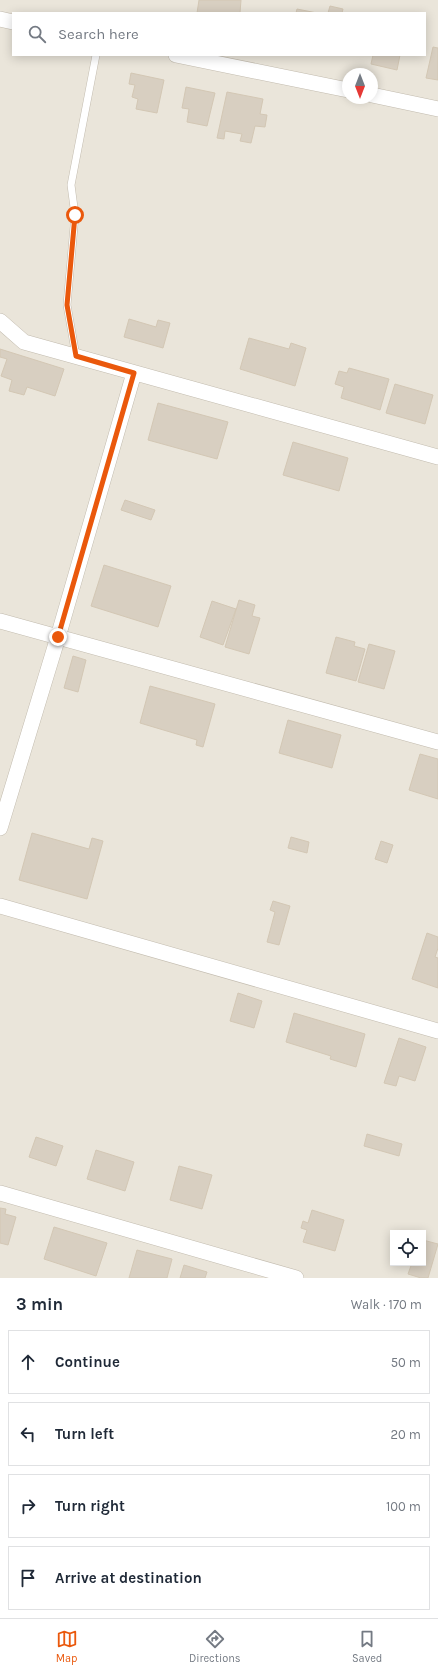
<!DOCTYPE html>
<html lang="en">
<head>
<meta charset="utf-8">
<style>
	body { margin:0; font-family:Karla,sans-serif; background:#f2f2f3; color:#1f2937 }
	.controls { position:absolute; right:12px; bottom:12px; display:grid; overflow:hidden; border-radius:0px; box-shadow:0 2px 10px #0003 }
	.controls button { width:36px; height:36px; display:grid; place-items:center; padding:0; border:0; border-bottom:1px solid #e0e1e3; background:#fff; color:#1f2937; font:20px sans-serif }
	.compass { position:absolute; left:342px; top:68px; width:36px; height:36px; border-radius:50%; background:#fff; box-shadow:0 2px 10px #0003; rotate:180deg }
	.stop { position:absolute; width:12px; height:12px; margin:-9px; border:3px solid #ea580c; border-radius:50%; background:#fff }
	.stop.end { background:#ea580c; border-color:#fff; box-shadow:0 1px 4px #0008 }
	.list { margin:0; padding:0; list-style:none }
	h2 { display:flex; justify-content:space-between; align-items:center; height:52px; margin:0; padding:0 16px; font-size:17px }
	h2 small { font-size:13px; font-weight:400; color:#747a83 }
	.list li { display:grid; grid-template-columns:26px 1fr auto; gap:12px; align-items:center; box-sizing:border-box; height:64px; margin:0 8px 8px; padding:0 8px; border:1px solid #e0e1e3; border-radius:0px }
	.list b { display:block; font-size:15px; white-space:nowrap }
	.list em { font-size:13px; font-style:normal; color:#747a83 }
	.icon { flex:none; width:22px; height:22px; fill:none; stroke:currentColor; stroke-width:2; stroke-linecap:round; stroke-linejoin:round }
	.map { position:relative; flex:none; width:438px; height:1278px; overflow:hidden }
	.search { position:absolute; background:#fff; box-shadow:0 2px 10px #0003; left:12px; right:12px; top:12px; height:44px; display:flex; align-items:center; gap:10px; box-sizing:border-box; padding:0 14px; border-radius:0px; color:#747a83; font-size:15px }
	.sheet { height:340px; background:#fff }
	nav { display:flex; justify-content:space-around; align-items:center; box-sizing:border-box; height:56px; border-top:1px solid #e0e1e3; background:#fff; font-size:11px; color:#747a83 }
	nav a { display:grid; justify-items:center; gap:2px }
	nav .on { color:#ea580c }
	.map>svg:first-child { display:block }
	.residential { fill:#eae5da; fill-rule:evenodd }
	.building { fill:#d8cfc1; stroke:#d3c7b4 }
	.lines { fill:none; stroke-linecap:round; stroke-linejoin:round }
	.lane-casing { stroke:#c2bbae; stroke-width:8 }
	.street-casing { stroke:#c2bbae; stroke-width:16 }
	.lane { stroke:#fff; stroke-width:7 }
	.street { stroke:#fff; stroke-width:15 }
	.route { stroke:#ea580c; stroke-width:5 }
</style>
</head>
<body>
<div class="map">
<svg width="438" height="1278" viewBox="0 0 438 1278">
	<rect width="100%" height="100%" fill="#f6f3ec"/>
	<path class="residential" d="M0 0H438V1278H0ZM13 13H425V55H13ZM348 74H372V98H348ZM393 1233H423V1263H393Z"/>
	<path class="building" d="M199 0H241L240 13H197Z
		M330 6 343 9 342 13H328Z
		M297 9 317 13H296Z
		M433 47 438 48V80L426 78Z
		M373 55H400L397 70 371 64Z
		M131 73 164 80 157 113 136 109 138 99 132 97 135 85 129 84Z
		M186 87 215 93 207 126 187 122 189 109 182 108Z
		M227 92 263 99 260 114 267 115 265 127 255 126 251 143 240 141 242 134 225 131 224 139 217 138Z
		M129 319 156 327 158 320 170 323 163 348 124 337Z
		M249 338 289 349 291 343 306 348 295 386 240 369Z
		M0 349 64 369 55 396 27 387 24 395 9 391 12 380 1 376 7 359 0 357Z
		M349 368 389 379 380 410 341 398 344 387 335 384 339 371 347 373Z
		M395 384 433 395 425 424 386 413Z
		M158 403 228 422 217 459 148 440Z
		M293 442 348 458 339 491 283 475Z
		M125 500 155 510 151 520 121 510Z
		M104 565 171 586 158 627 91 606Z
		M239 600 255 605 252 616 260 618 249 654 225 647Z
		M212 601 236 609 223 645 200 637Z
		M336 637 355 642 354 646 365 649 356 681 326 673Z
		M369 644 395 651 384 689 358 682Z
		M73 656 86 660 78 692 64 688Z
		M150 686 215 704 203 747 196 745 197 740 140 723Z
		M288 720 341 735 332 768 279 753Z
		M420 754 438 759V799L409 790Z
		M32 833 89 849 92 838 103 841 87 899 19 880Z
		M291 837 309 842 307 853 288 848Z
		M381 841 393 845 387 863 375 859Z
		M273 901 290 906 279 945 267 942 275 912 270 910Z
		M427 933 438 937V948L435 957 438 958V988L412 979Z
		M238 993 262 1001 254 1028 230 1021Z
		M294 1013 365 1034 356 1067 330 1059 331 1056 286 1042Z
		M399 1038 426 1047 415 1081 399 1076 396 1086 384 1083Z
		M367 1134 402 1144 399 1156 364 1146Z
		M36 1137 63 1146 56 1166 29 1157Z
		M96 1150 134 1162 125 1191 87 1179Z
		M179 1166 212 1175 202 1209 170 1200Z
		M0 1208 6 1209 5 1214 16 1217 8 1245 0 1243Z
		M312 1210 344 1220 335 1251 303 1242 307 1230 301 1228 303 1221 308 1223Z
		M54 1227 107 1243 96 1276 44 1259Z
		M423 1240 438 1244 428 1278H421L408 1274 412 1263H423Z
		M137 1250 172 1259 167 1278H129Z
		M184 1265 207 1272 205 1278H180Z"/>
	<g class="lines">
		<g class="lane-casing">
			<path id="lane" d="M76 356 67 305 75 215 71 185 96 55"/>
		</g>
		<g class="street-casing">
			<path id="street" d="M0 19 13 22
				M176 55 348 90
				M372 95 438 109
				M0 321 24 342 438 457
				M0 621 438 742
				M0 828 58 637 134 373
				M0 906 438 1031
				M0 1193 296 1278"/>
		</g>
		<use href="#lane" class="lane"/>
		<use href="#street" class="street"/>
	</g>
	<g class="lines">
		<path class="route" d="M58 637 134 373 76 356 67 305 75 215"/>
	</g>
</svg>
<div class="controls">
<button><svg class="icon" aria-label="locate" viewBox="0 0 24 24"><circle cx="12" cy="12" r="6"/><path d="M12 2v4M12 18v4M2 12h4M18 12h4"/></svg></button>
</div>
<svg class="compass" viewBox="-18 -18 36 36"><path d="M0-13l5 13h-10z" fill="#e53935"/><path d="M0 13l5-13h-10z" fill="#747a83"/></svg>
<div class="stop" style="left:75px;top:215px"></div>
<div class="stop end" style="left:58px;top:637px"></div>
<div class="search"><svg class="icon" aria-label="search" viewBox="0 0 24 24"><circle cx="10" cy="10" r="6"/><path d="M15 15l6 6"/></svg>Search here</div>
</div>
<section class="sheet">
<h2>3 min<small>Walk · 170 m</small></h2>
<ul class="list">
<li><svg class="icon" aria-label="ahead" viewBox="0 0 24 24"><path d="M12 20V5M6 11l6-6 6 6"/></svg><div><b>Continue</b></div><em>50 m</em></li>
<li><svg class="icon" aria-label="left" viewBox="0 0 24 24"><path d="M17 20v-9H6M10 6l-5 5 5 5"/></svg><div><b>Turn left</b></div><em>20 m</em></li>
<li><svg class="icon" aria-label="right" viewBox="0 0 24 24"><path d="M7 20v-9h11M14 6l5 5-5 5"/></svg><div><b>Turn right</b></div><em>100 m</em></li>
<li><svg class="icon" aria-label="arrive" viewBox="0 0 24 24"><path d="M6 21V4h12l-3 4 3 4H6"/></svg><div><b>Arrive at destination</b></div></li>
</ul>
</section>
<nav>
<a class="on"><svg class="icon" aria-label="map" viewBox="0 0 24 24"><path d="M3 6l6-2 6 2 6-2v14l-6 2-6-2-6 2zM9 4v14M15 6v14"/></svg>Map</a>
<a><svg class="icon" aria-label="directions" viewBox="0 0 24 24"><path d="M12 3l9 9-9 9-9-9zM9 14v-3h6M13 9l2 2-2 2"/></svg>Directions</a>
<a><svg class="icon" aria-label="saved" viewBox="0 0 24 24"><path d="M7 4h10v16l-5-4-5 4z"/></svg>Saved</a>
</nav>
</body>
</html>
